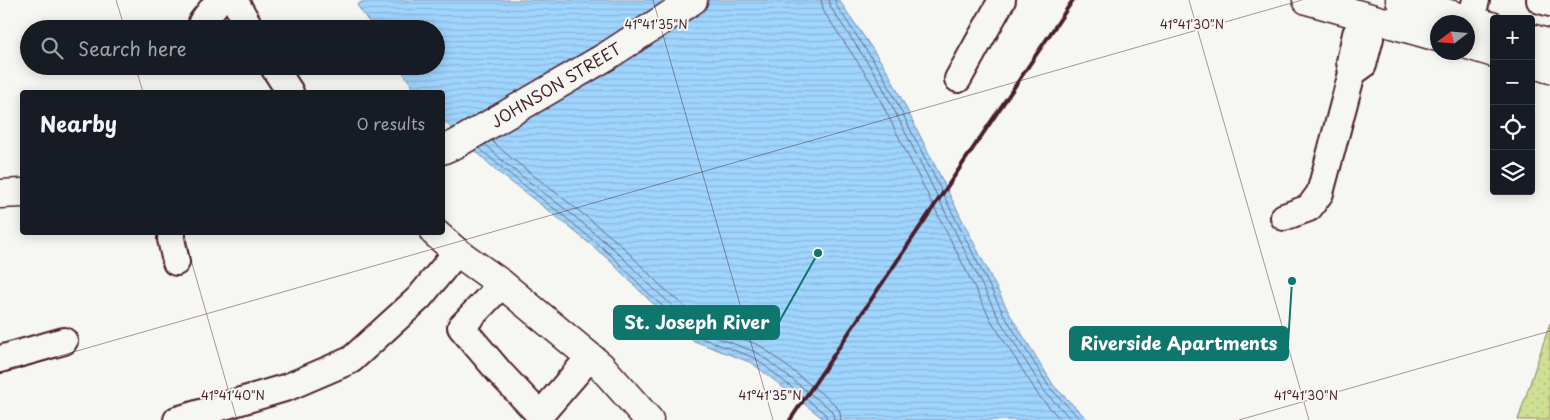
<!DOCTYPE html>
<html lang="en">
<head>
<meta charset="utf-8">
<style>
	body { margin:0; font-family:"Playpen Sans",sans-serif; background:#20242c; color:#f1f3f6 }
	.controls { position:absolute; right:15px; top:15px; display:grid; overflow:hidden; border-radius:5px; box-shadow:0 2px 12px #0003 }
	.controls button { width:45px; height:45px; display:grid; place-items:center; padding:0; border:0; border-bottom:1px solid #363941; background:#171b24; color:#f1f3f6; font:25px sans-serif }
	.compass { position:absolute; left:1430px; top:15px; width:45px; height:45px; border-radius:50%; background:#171b24; box-shadow:0 2px 12px #0003; rotate:254deg }
	.list { margin:0; padding:0; list-style:none }
	h2 { display:flex; justify-content:space-between; align-items:center; height:65px; margin:0; padding:0 20px; font-size:21px }
	h2 small { font-size:16px; font-weight:400; color:#9ea1a6 }
	.icon { flex:none; width:28px; height:28px; fill:none; stroke:currentColor; stroke-width:2; stroke-linecap:round; stroke-linejoin:round }
	.map { position:relative; flex:none; width:1550px; height:420px; overflow:hidden }
	.search { position:absolute; background:#171b24; box-shadow:0 2px 12px #0003; left:20px; top:20px; width:425px; height:55px; display:flex; align-items:center; gap:12px; box-sizing:border-box; padding:0 18px; border-radius:28px; color:#9ea1a6; font-size:19px }
	.panel { position:absolute; background:#171b24; box-shadow:0 2px 12px #0003; left:20px; top:90px; width:425px; height:145px; border-radius:5px }
	.map>svg:first-child { display:block }
	.park { fill:url(#park-dots); stroke:#8c7f5f }
	.water { fill:url(#water-rules); stroke:#7d8caa }
	.lines { fill:none; stroke-linecap:round; stroke-linejoin:round }
	.shore { stroke:#6c687f; stroke-width:1 }
	.minor-casing { stroke:#4a1f2b; stroke-width:30 }
	.major-casing { stroke:#4a1f2b; stroke-width:31 }
	.minor { stroke:#f6f6f2; stroke-width:26 }
	.major { stroke:#f6f6f2; stroke-width:28 }
	.rail { stroke:#4a1f2b; stroke-width:4 }
	.ticks { fill:none; stroke:#4a1f2b; stroke-width:1; stroke-opacity:0.45 }
	.labels { text-anchor:middle; stroke-width:4; stroke-linejoin:round; paint-order:stroke }
	.street-label { font-size:16px; fill:#4a1f2b; stroke:#f6f6f2 }
	.ticks-label { font-size:12px; text-anchor:middle; fill:#4a1f2b; stroke:#f6f6f2; stroke-width:4; stroke-linejoin:round; paint-order:stroke }
	.leader { fill:none; stroke:#0f766e; stroke-width:2 }
	.callout-dot { fill:#0f766e; stroke:#f6f6f2; stroke-width:2 }
	.callout { fill:#0f766e; stroke:#0f766e; stroke-width:2 }
	.callout-label { font-size:18px; text-anchor:middle; font-weight:bold; fill:#fff }
</style>
</head>
<body>
<div class="map">
<svg width="1550" height="420" viewBox="0 0 1550 420">
	<defs>
		<pattern id="park-dots" width="8" height="8" patternUnits="userSpaceOnUse" patternTransform="scale(1.25)"><rect width="8" height="8" fill="#cfdf93"/><path d="M2 2h.1M6 6h.1" fill="none" stroke="#b3bf7f" stroke-width="1.8" stroke-linecap="round"/></pattern>
		<pattern id="water-rules" width="6" height="5" patternUnits="userSpaceOnUse" patternTransform="scale(1.25)"><rect width="6" height="5" fill="#9fd5fe"/><path d="M0 2.5h6" fill="none" stroke="#8ab6da"/></pattern>
	</defs>
	<rect width="100%" height="100%" fill="#f6f6f2"/>
	<filter id="ink" filterUnits="userSpaceOnUse"><feTurbulence type="fractalNoise" baseFrequency=".02" numOctaves="2"/><feDisplacementMap in="SourceGraphic" scale="10" xChannelSelector="R" yChannelSelector="G"/><feConvolveMatrix kernelMatrix="1 2 1 2 8 2 1 2 1" color-interpolation-filters="sRGB"/></filter>
	<g filter="url(#ink)">
		<path class="park" d="M1550 323V420H1518Z"/>
		<path class="water" d="M365 0H839L888 72 1009 313 1054 386 1088 420H825L752 363 694 341 647 298 608 259 562 221 498 172 443 120 442 92H416L399 66H436V29H374L357 5Z"/>
		<g class="lines">
			<path class="shore" d="M821 0 824 12 871 82 992 322 1039 396 1061 420
				M829 0 831 8 878 78 999 319 1045 392 1072 420
				M835 0 836 5 883 75 1004 315 1050 388 1081 420
				M492 141 511 158 573 206 620 244 660 285 704 324 761 346 835 404 840 412 841 420
				M485 144 506 164 569 212 615 250 655 290 700 331 758 353 830 409 833 414 834 420
				M479 148 502 168 565 217 611 255 650 295 696 336 755 358 825 414 828 420"/>
			<g class="minor-casing">
				<path id="minor" d="M234 0 251 29
					M1540 0 1550 3
					M1471 20 1476 0
					M202 22 219 0
					M1368 27 1356 34 1350 62 1352 73 1363 65 1370 38 1368 27 1371 18
					M273 66 290 92
					M958 79 1002 0
					M1284 217 1309 208 1320 193 1352 73
					M172 232 171 239 176 262
					M502 284 461 327 501 374 540 415 590 357
					M0 359 64 341
					M177 420 288 387 351 360 419 298 457 252"/>
			</g>
			<g class="major-casing">
				<path id="major" d="M1307 0 1438 37
					M1400 0 1494 27
					M1531 38 1550 44
					M1468 45 1494 53
					M1531 63 1550 69
					M442 150 456 144 607 56 693 0
					M0 194 22 193
					M434 232 457 252 502 284 601 366 649 420"/>
			</g>
			<use href="#minor" class="minor"/>
			<use href="#major" class="major"/>
			<path class="rail" d="M790 420 1073 0"/>
		</g>
	</g>
	<path class="ticks" d="M116 0 125 29M653 0 773 420M1189 0 1309 420M135 66 143 92M183 232 237 420M0 373 1302 0M1239 420 1550 331"/>
	<g class="labels">
		<g class="street-label">
			<text transform="translate(556 85) rotate(-31)" y="6">JOHNSON STREET</text>
		</g>
	</g>
	<g class="ticks-label">
		<text x="656" y="29">41°41'35"N</text>
		<text x="1192" y="29">41°41'30"N</text>
		<text x="233" y="400">41°41'40"N</text>
		<text x="770" y="400">41°41'35"N</text>
		<text x="1306" y="400">41°41'30"N</text>
	</g>
	<path class="leader" d="M818 253L779 322M1292 281L1288 344"/>
	<g class="callout-dot">
		<circle cx="818" cy="253" r="5"/>
		<circle cx="1292" cy="281" r="5"/>
	</g>
	<g class="callout">
		<rect x="614" y="306" width="165" height="33" rx="5"/>
		<rect x="1070" y="327" width="218" height="33" rx="5"/>
	</g>
	<g class="callout-label">
		<text x="697" y="329">St. Joseph River</text>
		<text x="1179" y="350">Riverside Apartments</text>
	</g>
</svg>
<div class="controls">
<button>+</button>
<button>−</button>
<button><svg class="icon" aria-label="locate" viewBox="0 0 24 24"><circle cx="12" cy="12" r="6"/><path d="M12 2v4M12 18v4M2 12h4M18 12h4"/></svg></button>
<button><svg class="icon" aria-label="layers" viewBox="0 0 24 24"><path d="M12 4l9 5-9 5-9-5zM3 14l9 5 9-5"/></svg></button>
</div>
<svg class="compass" viewBox="-18 -18 36 36"><path d="M0-13l5 13h-10z" fill="#e53935"/><path d="M0 13l5-13h-10z" fill="#9ea1a6"/></svg>
<div class="search"><svg class="icon" aria-label="search" viewBox="0 0 24 24"><circle cx="10" cy="10" r="6"/><path d="M15 15l6 6"/></svg>Search here</div>
<section class="panel">
<h2>Nearby<small>0 results</small></h2>
<ul class="list">
</ul>
</section>
</div>
</body>
</html>
